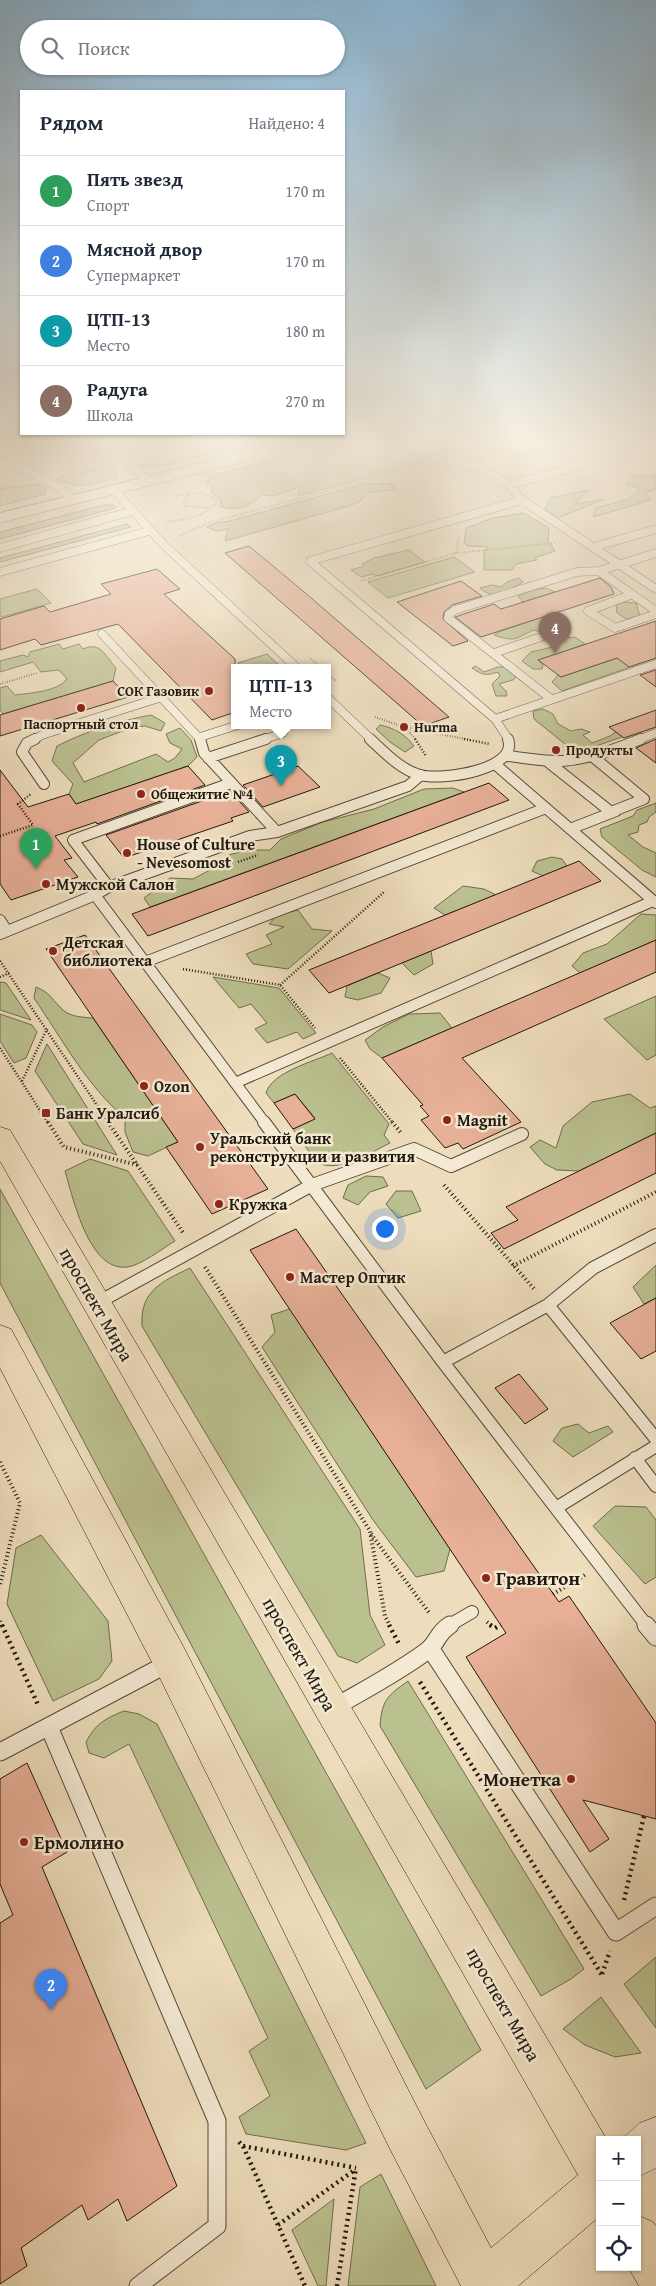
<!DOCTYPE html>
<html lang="ru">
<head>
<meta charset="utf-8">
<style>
	body { margin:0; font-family:"Gentium Book Plus",serif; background:#f2f2f3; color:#1f2937 }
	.controls { position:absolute; right:15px; bottom:15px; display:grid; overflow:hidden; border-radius:0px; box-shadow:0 1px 4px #0004 }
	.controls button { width:45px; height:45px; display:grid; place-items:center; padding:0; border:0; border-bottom:1px solid #e0e1e3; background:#fff; color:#1f2937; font:25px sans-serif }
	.you { position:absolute; left:384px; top:1228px; width:18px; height:18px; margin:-12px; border:4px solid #fff; border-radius:50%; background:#1a73e8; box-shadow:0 0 0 8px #1a73e833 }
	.badge { display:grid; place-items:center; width:32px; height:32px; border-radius:50%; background:#db2777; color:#fff; font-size:16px; font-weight:700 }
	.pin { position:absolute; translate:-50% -41px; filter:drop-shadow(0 1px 2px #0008) }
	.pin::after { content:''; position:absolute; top:26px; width:18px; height:15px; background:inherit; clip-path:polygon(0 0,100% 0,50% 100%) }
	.popup { position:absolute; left:231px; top:664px; width:100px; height:65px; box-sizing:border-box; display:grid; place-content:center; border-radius:0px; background:#fff; filter:drop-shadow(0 1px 4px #0005); font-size:16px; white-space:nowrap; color:#747a83 }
	.popup b { font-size:19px; color:#1f2937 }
	.popup::after { content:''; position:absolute; left:50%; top:100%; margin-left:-10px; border:10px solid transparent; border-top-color:#fff }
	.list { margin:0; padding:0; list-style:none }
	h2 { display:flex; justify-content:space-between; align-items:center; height:65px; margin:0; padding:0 20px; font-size:21px }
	h2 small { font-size:16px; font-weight:400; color:#747a83 }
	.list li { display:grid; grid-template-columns:32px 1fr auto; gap:15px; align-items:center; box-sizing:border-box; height:70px; padding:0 20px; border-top:1px solid #e0e1e3 }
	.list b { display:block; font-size:19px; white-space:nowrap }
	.list p { margin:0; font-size:16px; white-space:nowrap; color:#747a83 }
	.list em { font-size:16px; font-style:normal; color:#747a83 }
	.icon { flex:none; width:28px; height:28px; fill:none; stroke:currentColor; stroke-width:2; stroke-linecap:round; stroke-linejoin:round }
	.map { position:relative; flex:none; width:656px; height:2286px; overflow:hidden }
	.search { position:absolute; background:#fff; box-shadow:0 1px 4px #0004; left:20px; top:20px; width:325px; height:55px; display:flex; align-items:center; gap:12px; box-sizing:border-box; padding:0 18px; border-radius:28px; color:#747a83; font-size:19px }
	.panel { position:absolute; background:#fff; box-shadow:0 1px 4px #0004; left:20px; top:90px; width:325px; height:345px; border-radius:0px }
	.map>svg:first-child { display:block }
	.green { fill:#bbc08f; stroke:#6e6c4e }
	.building { fill:#e7b097; stroke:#21180d }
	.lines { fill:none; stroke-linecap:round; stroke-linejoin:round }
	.service-far3-casing { stroke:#544939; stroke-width:9 }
	.service-far2-casing { stroke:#544939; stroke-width:12 }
	.service-far1-casing { stroke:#544939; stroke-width:14 }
	.service-casing { stroke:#544939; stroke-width:19 }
	.tertiary-casing { stroke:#544939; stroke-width:1 }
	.secondary-casing { stroke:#21180d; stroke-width:1 }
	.primary-casing { stroke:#21180d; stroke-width:1 }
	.path-far3 { stroke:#21180d; stroke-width:2; stroke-dasharray:0.5 2; stroke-linecap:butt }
	.path-far2 { stroke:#21180d; stroke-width:2.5; stroke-dasharray:1 2; stroke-linecap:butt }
	.path-far1 { stroke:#21180d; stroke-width:4; stroke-dasharray:1 3; stroke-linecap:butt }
	.path { stroke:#21180d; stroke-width:4.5; stroke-dasharray:2 4; stroke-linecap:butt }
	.service-far3 { stroke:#f4e9d3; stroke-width:8 }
	.service-far2 { stroke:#f4e9d3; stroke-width:10 }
	.service-far1 { stroke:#f4e9d3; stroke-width:12 }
	.service { stroke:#f4e9d3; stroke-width:17 }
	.tertiary { fill:#f4e9d3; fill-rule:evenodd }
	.secondary { fill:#f4e9d3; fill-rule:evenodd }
	.primary { fill:#eeddbc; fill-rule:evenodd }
	.poi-dot { fill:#8f2418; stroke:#f4e9d3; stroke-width:2 }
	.labels { text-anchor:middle; stroke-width:5; stroke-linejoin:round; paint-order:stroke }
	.far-poi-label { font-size:14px; font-weight:bold; fill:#21180d; stroke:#f4e9d3; text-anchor:start }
	.poi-label { font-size:16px; font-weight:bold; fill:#21180d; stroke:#f4e9d3; text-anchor:start }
	.near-street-label { font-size:19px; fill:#21180d; stroke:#f4e9d3 }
	.near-poi-label { font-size:19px; font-weight:bold; fill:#21180d; stroke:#f4e9d3; text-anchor:start }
</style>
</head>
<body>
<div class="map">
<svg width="656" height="2286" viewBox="0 0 656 2286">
	<rect width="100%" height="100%" fill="#eeddbc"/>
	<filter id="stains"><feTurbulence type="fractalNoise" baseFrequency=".004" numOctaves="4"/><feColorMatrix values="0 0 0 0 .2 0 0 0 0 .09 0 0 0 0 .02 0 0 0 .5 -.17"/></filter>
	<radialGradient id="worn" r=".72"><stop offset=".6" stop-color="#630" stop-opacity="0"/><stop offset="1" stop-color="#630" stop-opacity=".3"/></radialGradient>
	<path class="green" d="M184 448H235L154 468 142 465 148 462 146 457Z
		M320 448H408L421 457 422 463 298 496 300 487 273 496 262 495C250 506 238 511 221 507L220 498 211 493 213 485 207 483 210 476Z
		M106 467 116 470V478C90 485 81 490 56 479Z
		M656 475V489L646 492 651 500 593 517 596 508 629 499 640 489 626 484 634 476Z
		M37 484 45 487V494L0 506V489Z
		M364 484H395L396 489 366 493 361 501 349 506 225 541 228 529 217 531 207 527 215 523 230 521Z
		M588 490 575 504 605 499 558 518 545 510 550 498Z
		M104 505H114L115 508 0 539V532Z
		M524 513 549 528 548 541 555 551 534 558 537 560 516 564 512 570H484V551L488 547 468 546 464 543 466 528 493 518Z
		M127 524 131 527 0 562V558Z
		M409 550 425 562 377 576 374 574 361 577 351 570 364 566 362 564 374 558Z
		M454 557 475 572 388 598 368 582Z
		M519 578 523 582C506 591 497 603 480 588L492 585 501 587 507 582Z
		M546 588 555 592 523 602 518 596 533 590Z
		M37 589 51 603 2 617 0 616V599Z
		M622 602 636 603 640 616 626 619 617 613 616 605Z
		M546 616 555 622 557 630 544 633 534 630C515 638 517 643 494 635L501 631Z
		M575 637 585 644 539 661 543 664 542 669H533L522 661 531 652 557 646 556 639Z
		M59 644 63 649 79 644 83 649C101 641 105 656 116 668L113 681 3 714 0 710V688L7 686 15 695C30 693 57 692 67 679L59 670 41 672 33 662 0 672V661L23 655 28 657 30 652Z
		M656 645V658L562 691 552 682 558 675 561 677Z
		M267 654 281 667H243L238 663Z
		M476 666 484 672 498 667H510L519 674 513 680 499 684 506 691 507 696H496L492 684 500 676 498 672C486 676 482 675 472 668Z
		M543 709 553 714 558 724 571 731 581 729 590 732 583 735 592 743 610 736 620 729 656 725 576 753 534 719 533 711Z
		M151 715 165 723 161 731 145 726 133 727 99 740 73 763 84 782 156 754 168 762 175 758 182 749 170 743 166 734 180 728 191 740 197 757 188 766 76 804 69 794 73 784 52 761 57 746C87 731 118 721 151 715Z
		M380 725C394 728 405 734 414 746L405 752 390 742 376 729Z
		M453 788 464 792 150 907 144 898 170 878 193 879 210 870 229 855 247 850H270L281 839 323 822 374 809 424 789Z
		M656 803V812L649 817 647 822 639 825 638 832 628 835 643 847 656 853V877L642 870 602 837 600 829 633 816 637 810Z
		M552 857 562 859 567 866 543 876 532 871 537 861Z
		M463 886 484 889 496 895 445 915 434 908Z
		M298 910 312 929 332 931 288 969 253 964 246 954 272 944 266 935 284 927 269 924 277 915Z
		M641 914 656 915V940L580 973 572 966 583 953 607 944Z
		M431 951 433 964 414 975 402 963Z
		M378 973 390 978 381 993 358 1000 345 997 347 986Z
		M213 977 279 988 316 1033 303 1039 297 1032 267 1043 255 1029 267 1023 251 1004 239 1008Z
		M0 982 6 983 31 1020 0 1010Z
		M36 987C50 993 50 997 60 1007 68 1017 81 1017 93 1018L178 1142 148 1156 133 1152 125 1132V1118C87 1086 62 1039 34 998Z
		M656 996V1055L647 1060 604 1019Z
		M440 1013 452 1028 382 1058 370 1049 365 1040 383 1027 409 1014Z
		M0 1014 32 1025 37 1032 26 1058 14 1063 0 1041Z
		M47 1044 117 1155 83 1144 35 1071Z
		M332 1053 389 1124 384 1135 390 1143C374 1151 333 1176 317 1161 308 1152 301 1139 293 1129L315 1118 295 1094 274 1103 266 1093C272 1072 313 1062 332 1053Z
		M630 1094 650 1108 656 1106V1133L579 1171 557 1170 545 1164 530 1147 540 1140 556 1148 563 1126 592 1102Z
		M90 1159 128 1171 175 1241C163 1248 140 1266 127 1267 89 1272 73 1198 65 1171Z
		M366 1176 383 1177 388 1186 370 1192 358 1205 343 1198 348 1185Z
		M0 1189 481 2050 426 2089 0 1283Z
		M396 1191H412L421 1211 398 1218 386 1204Z
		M656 1265V1298L644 1304 633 1287Z
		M190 1268 360 1529 370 1615 385 1645 357 1663 338 1656 142 1326C140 1291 161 1282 190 1268Z
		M290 1309 450 1549 444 1571 416 1577 373 1520 262 1347 275 1332 271 1315Z
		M578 1424 589 1433 608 1426 613 1432 573 1457 553 1441 562 1428Z
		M615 1506 646 1507 656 1520V1577L645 1584 593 1526Z
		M41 1535 108 1621 112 1661 99 1679 53 1701 7 1604 16 1548Z
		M408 1681 584 1969 571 1979 541 1996 380 1726C382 1700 387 1696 408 1681Z
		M124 1711 139 1714 157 1724 366 2143 346 2150 246 2134 239 2117 270 2096 249 2051 268 2038 129 1744 104 1758 89 1753 86 1742C95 1724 106 1718 124 1711Z
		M656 1957V2028L624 1984Z
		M601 1997 641 2053 615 2057 585 2045 563 2029Z
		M381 2174 436 2286H348L360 2187Z
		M334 2199 326 2286H318L292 2230Z"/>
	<path class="building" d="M249 546 303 591 449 717 423 726 225 553Z
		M157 569 180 589 164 594 235 659V712L212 720 118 624 41 645 35 639 0 650V619L44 606 50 612 111 594 101 584Z
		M600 578 611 587 614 594 481 637 455 617 494 604 501 609Z
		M461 581 482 596 452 605 444 612 443 619 468 641 453 646 397 602Z
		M656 621V658L629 667 617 658 561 677 538 660Z
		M656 670V687L640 675Z
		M113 681 128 697 0 736V715Z
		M656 710V727L624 738 609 727Z
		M656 739V763L636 748Z
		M188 766 205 785 97 824 96 822 55 836 72 858 64 860 78 877 11 900 0 884V770L28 807 69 794 76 804Z
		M298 766 320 787 263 807 243 785Z
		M489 783 509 800 148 936 132 914Z
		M230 791 249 812 231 818 233 821 124 858 106 835Z
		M579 861 601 881 329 993 309 970Z
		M85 935 263 1182 268 1189 212 1214 166 1147 178 1142 46 949Z
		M656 940V972L462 1058 521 1122 463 1149 458 1143 445 1148 421 1120 429 1116 420 1106 423 1105 382 1058Z
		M295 1094 315 1119 293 1129 274 1103Z
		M656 1133V1173L504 1249 491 1233 518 1220 506 1207Z
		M296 1229 559 1602 569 1596 656 1723V1819L583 1800 609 1839 590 1852 466 1657 506 1633 250 1250Z
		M656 1298V1351L641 1359 610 1323Z
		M519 1374 548 1409 525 1424 495 1388Z
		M27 1763 67 1852 42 1867 177 2186 127 2221 118 2199 88 2220 82 2205 21 2248 27 2266 0 2284V1923L13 1915 0 1884V1779Z"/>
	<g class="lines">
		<g class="service-far3-casing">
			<path id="service-far3" d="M111 448 149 481
				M420 448 440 461 479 467 509 485 522 500 656 589
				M0 461 8 462 60 488 73 500
				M509 485 646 448
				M114 490 163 544 296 667
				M594 547 656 529
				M0 548 133 511
				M599 571 656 553
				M0 572 149 531
				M630 595 588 611 615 628 656 614
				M102 634 201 740
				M494 653 541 637
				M327 697 372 740
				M551 699 448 618 449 614 455 610 577 572 599 571 656 611
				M495 719 656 664
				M200 737 238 725
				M33 740 42 735 162 697
				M262 740 283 733 275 725
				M509 740 495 719 310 561 522 500
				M638 740 656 733"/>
		</g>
		<g class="service-far2-casing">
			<path id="service-far2" d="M35 739 27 743 22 752 44 784
				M200 739 204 753 277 832
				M370 739C384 752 401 770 420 775 441 781 519 770 508 739
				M508 756C526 758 544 762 562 761 590 759 616 749 641 739
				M208 758 266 739
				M547 761 611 812 644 799 592 756
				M496 765 656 903
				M570 829 616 811
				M109 887 73 840 231 783
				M95 895 265 1123
				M0 920 7 931
				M0 934 95 895 109 887 250 836 277 832 408 786 421 775
				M145 962 546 808
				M235 1083 653 901"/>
		</g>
		<g class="service-far1-casing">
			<path id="service-far1" d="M264 1122 443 1362 647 1626
				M97 1303 312 1185 414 1149 451 1166 522 1134
				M548 1305 656 1439
				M443 1362 548 1305 593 1268 656 1235
				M635 1458 656 1486
				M556 1508 656 1446
				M448 1626 472 1612"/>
		</g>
		<g class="service-casing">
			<path id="service" d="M646 1625 656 1637
				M430 1648 616 1932 656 1906
				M335 1707C366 1689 399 1672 428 1650 438 1642 437 1633 450 1625
				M49 1727 217 2121V2226L138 2286
				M0 1752 169 1663"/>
		</g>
		<g class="tertiary-casing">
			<path id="tertiary" d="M656 2117V2168L637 2177V2140H621L640 2123Z"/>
		</g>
		<g class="secondary-casing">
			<path id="secondary" d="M262 448H289L287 451 0 523V513Z"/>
		</g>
		<g class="primary-casing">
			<path id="primary" d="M0 1127 10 1130 607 2140H600V2216L518 2286H461L389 2147 158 1674 0 1368V1325L11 1329 184 1648 421 2115 491 2248 578 2175 0 1161Z
				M637 2215 653 2222 656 2226V2286H639L628 2267H637Z"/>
		</g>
		<path class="path-far3" d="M29 448 38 456
			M144 455 173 448
			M69 473 104 465
			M0 488 14 484
			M189 493 183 503 185 506 210 508
			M166 522C184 519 208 518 217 500L201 493 171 496
			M179 536 211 522 418 467
			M456 553 459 536
			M361 581 456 553 555 543
			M311 659 320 667
			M327 674 336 681
			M0 684 37 673
			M375 717 404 727 470 740
			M405 727 416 740"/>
		<path class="path-far2" d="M415 739 426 756
			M464 739 490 744
			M0 836 33 825 18 804 31 794
			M238 862 258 855
			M0 961 109 1123
			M183 969 280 985 315 1028
			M0 977 9 973
			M280 985 384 892
			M0 1048 48 1123
			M340 1058 393 1123
			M22 1081 47 1029"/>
		<path class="path-far1" d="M48 1122 64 1147 138 1165
			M108 1122 184 1234
			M392 1122 402 1134
			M444 1185 535 1290
			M513 1266 656 1192
			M205 1267 370 1531 385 1616 390 1626
			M0 1462 20 1503 0 1585
			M371 1534 430 1614
			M553 1594 585 1575
			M0 1621 2 1626
			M487 1622 492 1626"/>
		<path class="path" d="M2 1625 39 1707
			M389 1625 399 1644
			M490 1625 495 1628 501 1625
			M420 1682 602 1975
			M624 1900 644 1816
			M602 1974 610 1951
			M239 2142 243 2146 305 2286
			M243 2146 356 2168
			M278 2225 356 2169
			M337 2286 356 2168"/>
		<use href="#service-far3" class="service-far3"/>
		<use href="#service-far2" class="service-far2"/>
		<use href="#service-far1" class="service-far1"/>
		<use href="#service" class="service"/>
		<use href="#tertiary" class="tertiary"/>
		<use href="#secondary" class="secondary"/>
		<use href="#primary" class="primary"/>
	</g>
	<linearGradient id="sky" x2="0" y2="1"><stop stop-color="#8ab6d6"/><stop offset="0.58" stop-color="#f7f0e1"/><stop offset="1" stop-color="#f7f0e1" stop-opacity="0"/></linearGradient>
	<rect width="656" height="768" fill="url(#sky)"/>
	<g class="poi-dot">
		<circle cx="209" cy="691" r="5"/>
		<circle cx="81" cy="708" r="5"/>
		<circle cx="404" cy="727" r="5"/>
		<circle cx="556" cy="750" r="5"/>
		<circle cx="141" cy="794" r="5"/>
		<circle cx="127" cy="853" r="5"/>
		<circle cx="46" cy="884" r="5"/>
		<circle cx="53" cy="951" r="5"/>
		<circle cx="144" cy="1086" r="5"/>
		<rect x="41" y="1108" width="10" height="10" rx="2.5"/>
		<circle cx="447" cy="1120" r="5"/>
		<circle cx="200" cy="1147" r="5"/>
		<circle cx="219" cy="1204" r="5"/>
		<circle cx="290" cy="1277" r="5"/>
		<circle cx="486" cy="1578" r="5"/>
		<circle cx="571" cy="1779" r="5"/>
		<circle cx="24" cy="1842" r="5"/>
	</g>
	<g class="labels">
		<g class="far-poi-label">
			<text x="199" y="696" text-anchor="end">СОК Газовик</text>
			<text x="81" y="729" text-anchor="middle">Паспортный стол</text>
			<text x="414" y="732">Hurma</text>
			<text x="566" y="755">Продукты</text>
			<text x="151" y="799">Общежитие №4</text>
		</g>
		<g class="poi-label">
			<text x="137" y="850">House of Culture<tspan x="137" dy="18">- Nevesomost</tspan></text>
			<text x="56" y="890">Мужской Салон</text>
			<text x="63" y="948">Детская<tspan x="63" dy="18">библиотека</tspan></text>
			<text x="154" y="1092">Ozon</text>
			<text x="56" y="1119">Банк Уралсиб</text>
			<text x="457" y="1126">Magnit</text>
			<text x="210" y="1144">Уральский банк<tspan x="210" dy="18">реконструкции и развития</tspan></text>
			<text x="229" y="1210">Кружка</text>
			<text x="300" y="1283">Мастер Оптик</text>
		</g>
		<g class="near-street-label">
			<text transform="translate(97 1304) rotate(60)" y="7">проспект Мира</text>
			<text transform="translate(300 1654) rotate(60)" y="7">проспект Мира</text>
			<text transform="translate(504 2004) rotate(60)" y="7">проспект Мира</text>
		</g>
		<g class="near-poi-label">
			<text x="496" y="1585">Гравитон</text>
			<text x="561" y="1786" text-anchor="end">Монетка</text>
			<text x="34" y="1849">Ермолино</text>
		</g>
	</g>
	<rect width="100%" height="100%" filter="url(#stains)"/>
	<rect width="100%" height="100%" fill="url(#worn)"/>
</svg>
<div class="controls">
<button>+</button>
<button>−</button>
<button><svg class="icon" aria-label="locate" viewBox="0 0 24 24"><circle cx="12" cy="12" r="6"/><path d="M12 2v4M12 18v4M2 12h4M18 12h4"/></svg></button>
</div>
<div class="you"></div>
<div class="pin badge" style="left:36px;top:869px;background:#2e9e5b">1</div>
<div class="pin badge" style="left:51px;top:2010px;background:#3f7fe0">2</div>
<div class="pin badge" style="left:281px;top:786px;background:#0f9aa8">3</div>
<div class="popup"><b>ЦТП-13</b>Место</div>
<div class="pin badge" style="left:555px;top:653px;background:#8d6e63">4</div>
<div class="search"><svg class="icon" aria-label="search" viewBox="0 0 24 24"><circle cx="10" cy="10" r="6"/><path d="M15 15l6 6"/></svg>Поиск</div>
<section class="panel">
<h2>Рядом<small>Найдено: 4</small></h2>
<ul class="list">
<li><span class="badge" style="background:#2e9e5b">1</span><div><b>Пять звезд</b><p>Спорт</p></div><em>170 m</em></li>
<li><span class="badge" style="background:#3f7fe0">2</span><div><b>Мясной двор</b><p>Супермаркет</p></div><em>170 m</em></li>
<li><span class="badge" style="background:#0f9aa8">3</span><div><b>ЦТП-13</b><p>Место</p></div><em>180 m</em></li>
<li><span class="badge" style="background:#8d6e63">4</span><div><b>Радуга</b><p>Школа</p></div><em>270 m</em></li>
</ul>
</section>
</div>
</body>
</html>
